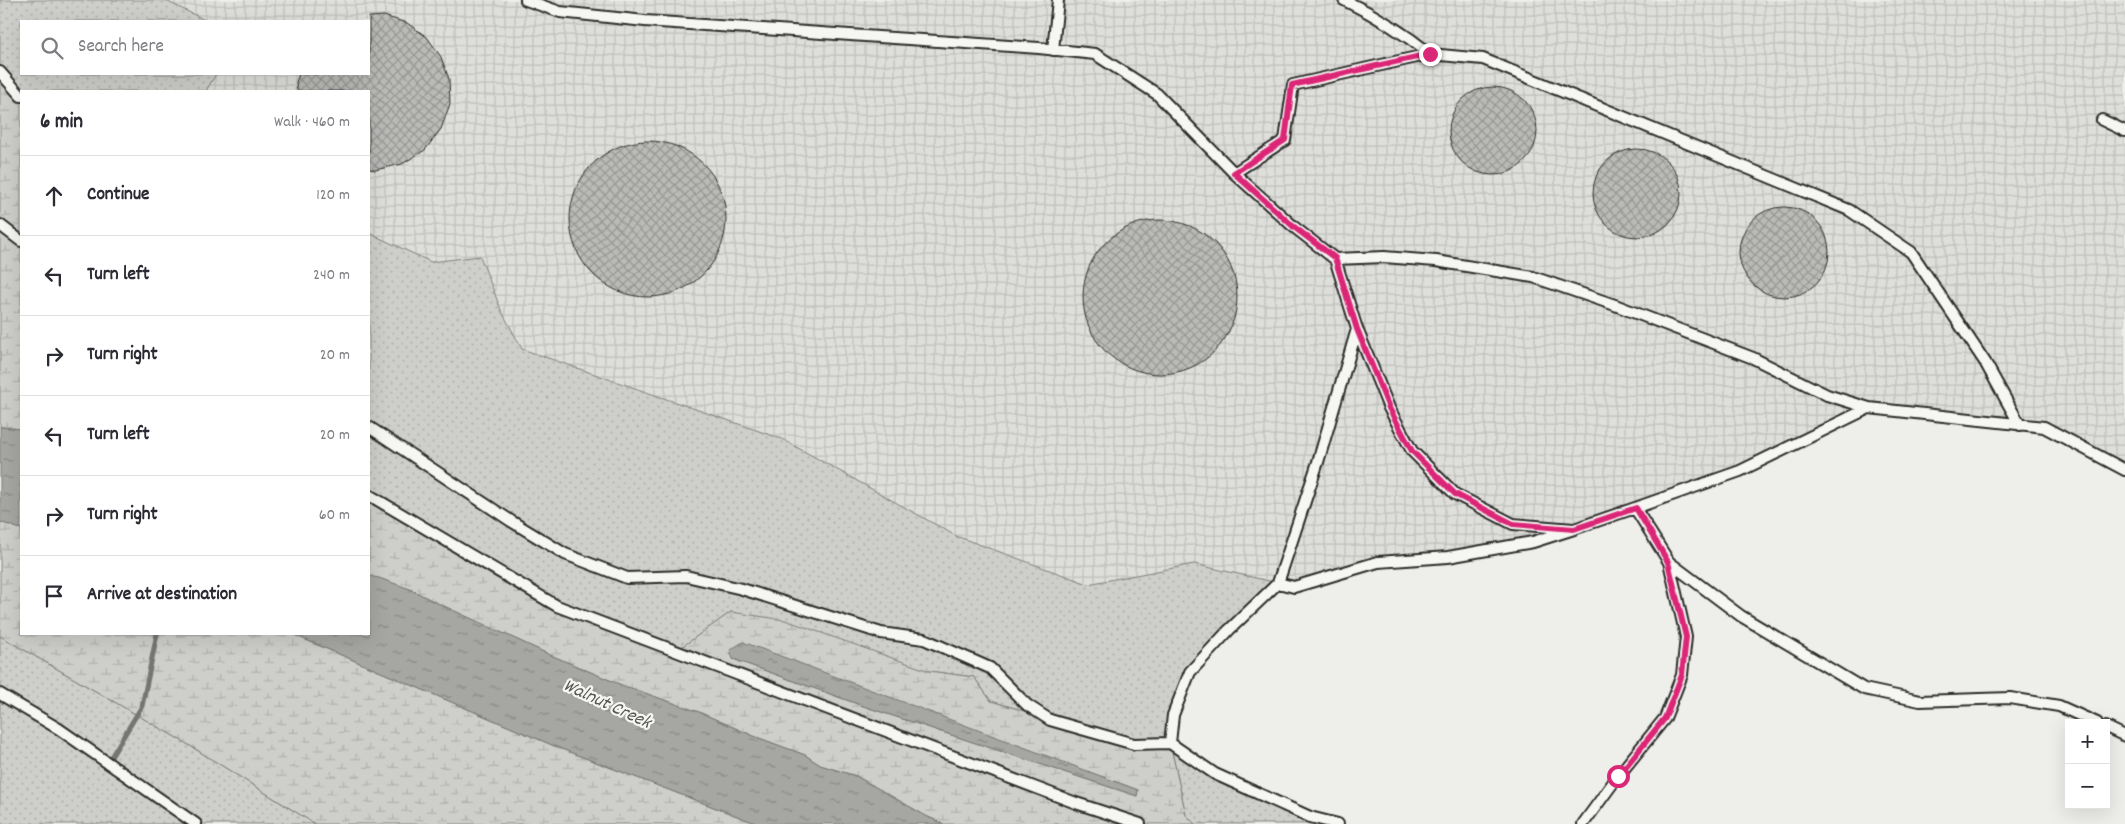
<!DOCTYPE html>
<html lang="en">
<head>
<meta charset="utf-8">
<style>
	body { margin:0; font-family:Dekko,sans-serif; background:#f7f7f7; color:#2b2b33 }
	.controls { position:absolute; right:15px; bottom:15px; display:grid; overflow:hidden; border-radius:0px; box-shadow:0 5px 20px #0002 }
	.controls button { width:45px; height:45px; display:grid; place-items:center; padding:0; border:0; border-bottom:1px solid #e1e1e2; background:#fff; color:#2b2b33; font:25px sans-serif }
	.stop { position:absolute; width:15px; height:15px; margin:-11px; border:4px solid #db2777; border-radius:50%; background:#fff }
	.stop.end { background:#db2777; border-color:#fff; box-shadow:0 1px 5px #0008 }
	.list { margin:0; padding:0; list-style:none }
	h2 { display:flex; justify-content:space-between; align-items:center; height:65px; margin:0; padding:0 20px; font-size:21px }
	h2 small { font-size:16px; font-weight:400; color:#7c7c81 }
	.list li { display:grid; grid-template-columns:32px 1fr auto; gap:15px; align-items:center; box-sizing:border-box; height:80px; padding:0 20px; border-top:1px solid #e1e1e2 }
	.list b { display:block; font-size:19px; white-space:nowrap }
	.list em { font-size:16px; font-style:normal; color:#7c7c81 }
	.icon { flex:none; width:28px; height:28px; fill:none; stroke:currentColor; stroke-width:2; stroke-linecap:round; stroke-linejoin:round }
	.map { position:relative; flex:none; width:2125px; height:824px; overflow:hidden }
	.search { position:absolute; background:#fff; box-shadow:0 5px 20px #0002; left:20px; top:20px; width:350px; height:55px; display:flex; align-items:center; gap:12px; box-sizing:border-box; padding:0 18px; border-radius:0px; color:#7c7c81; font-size:19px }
	.panel { position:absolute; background:#fff; box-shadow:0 5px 20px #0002; left:20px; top:90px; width:350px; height:545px; border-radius:0px }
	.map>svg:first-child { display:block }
	.industrial { fill:url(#industrial-grid) }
	.grass { fill:url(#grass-dots); stroke:#7c7c7a }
	.wetland { fill:url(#wetland-marsh); stroke:#7c7c7a; fill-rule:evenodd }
	.water { fill:url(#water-ripples); stroke:#757573 }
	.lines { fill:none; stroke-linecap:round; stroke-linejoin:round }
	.stream { stroke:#757573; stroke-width:5 }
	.building { fill:url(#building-cross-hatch); stroke:#2b2b2b }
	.lane-casing { stroke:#2b2b2b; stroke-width:14 }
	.lane { stroke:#f6f6f2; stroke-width:10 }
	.route { stroke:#db2777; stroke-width:6 }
	.labels { text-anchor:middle; stroke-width:4.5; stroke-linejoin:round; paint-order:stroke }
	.water-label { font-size:19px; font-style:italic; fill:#565655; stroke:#f6f6f2 }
</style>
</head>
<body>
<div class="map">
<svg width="2125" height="824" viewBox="0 0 2125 824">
	<defs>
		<pattern id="industrial-grid" width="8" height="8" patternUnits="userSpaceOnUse" patternTransform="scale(1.25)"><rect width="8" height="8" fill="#dededb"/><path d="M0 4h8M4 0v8" fill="none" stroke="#bfbfbc"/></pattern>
		<pattern id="grass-dots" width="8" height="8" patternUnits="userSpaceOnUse" patternTransform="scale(1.25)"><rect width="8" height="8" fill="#cececa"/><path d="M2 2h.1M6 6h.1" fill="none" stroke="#b1b1ae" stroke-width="1.8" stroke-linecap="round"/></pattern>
		<pattern id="wetland-marsh" width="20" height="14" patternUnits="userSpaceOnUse" patternTransform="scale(1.25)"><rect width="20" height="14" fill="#cececa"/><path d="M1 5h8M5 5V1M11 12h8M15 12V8" fill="none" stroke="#b1b1ae"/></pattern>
		<pattern id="water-ripples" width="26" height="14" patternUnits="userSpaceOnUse" patternTransform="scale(1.25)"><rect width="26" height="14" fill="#a6a6a3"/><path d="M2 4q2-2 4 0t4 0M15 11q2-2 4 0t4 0" fill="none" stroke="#878785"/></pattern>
		<pattern id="building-cross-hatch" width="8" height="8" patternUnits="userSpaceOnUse" patternTransform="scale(1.25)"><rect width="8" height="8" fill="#babab7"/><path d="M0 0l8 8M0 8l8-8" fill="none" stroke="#979795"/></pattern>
	</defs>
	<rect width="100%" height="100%" fill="#eeeeea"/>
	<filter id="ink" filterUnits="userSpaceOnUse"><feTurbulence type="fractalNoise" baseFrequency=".02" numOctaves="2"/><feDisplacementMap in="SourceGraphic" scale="10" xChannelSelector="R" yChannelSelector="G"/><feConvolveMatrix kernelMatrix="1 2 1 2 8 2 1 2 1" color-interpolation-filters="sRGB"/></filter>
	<g filter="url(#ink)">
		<path class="industrial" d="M164 0H2125V470L2044 427 1869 408 1740 471 1533 542 1378 562 1294 587 1194 564 1088 584 956 536 782 439 522 349 501 310 480 256 431 262 369 233V91H206L216 74H369V21H207Z"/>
		<path class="grass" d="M0 0H164L207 21H21V74H216L206 91H21L0 72Z
			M369 233 431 262 480 256 501 310 522 349 782 439 956 536 1088 584 1194 564 1278 583 1190 672 1170 742 1215 774 1338 824H1195L1186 815 1170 743 1134 744 991 701 974 677 929 671 731 612 676 651 557 606 369 495Z
			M0 636 184 742 315 824H0Z"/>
		<path class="wetland" d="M0 72 21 96V429L0 427Z
			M369 495 557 606 676 651 731 612 785 620 929 671 974 677 991 701 1134 744 1170 743 1186 815 1195 824H944L926 816 856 776 820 765 805 755 751 735 699 712 619 684 548 654 433 601 410 589 369 576ZM733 659 936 716 1138 790 1137 796 866 707Z
			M0 522 21 529V634H292L559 748 758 824H315L184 742 0 636Z"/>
		<path class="water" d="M0 427 21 429V529L0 522Z
			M369 576 379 578 410 589 433 601 548 654 619 684 699 712 751 735 805 755 820 765 856 776 926 816 944 824H758L559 748 292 634H369Z
			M743 642 1138 790 1137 796 866 707 733 659 730 650Z"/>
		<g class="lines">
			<path class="stream" d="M111 757 142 706 157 634"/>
		</g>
		<path class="building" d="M384 16 407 23 427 37 441 57 449 79 450 104 441 129 425 150 402 164 375 170 369 169V91H297L296 82 299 74H369V17Z
			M1449 131a44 44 0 1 1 88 0a44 44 0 1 1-88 0Z
			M570 219a78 78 0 1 1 156 0a78 78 0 1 1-156 0Z
			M1593 193a44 44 0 1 1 88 0a44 44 0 1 1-88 0Z
			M1739 252a45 45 0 1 1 90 0a45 45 0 1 1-90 0Z
			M1083 297a77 77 0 1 1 154 0a77 77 0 1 1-154 0Z"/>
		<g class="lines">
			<g class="lane-casing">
				<path id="lane" d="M526 0 560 12 645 21 1039 48 1095 54 1157 94 1234 173 1294 227 1335 259 1384 257 1436 261 1533 277 1615 305 1753 358 1827 395 1869 408
					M1344 0C1375 15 1403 32 1430 54
					M1053 50 1058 0
					M0 72 21 96
					M2102 120 2125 131
					M1234 173 1285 140 1293 85 1430 54 1483 59 1849 210 1911 252 1985 362 2020 425
					M0 225 21 241
					M1335 259 1357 329 1389 408 1412 451 1455 494 1513 524 1574 529 1635 508
					M1357 329 1318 462 1278 583 1294 587 1378 562 1448 557 1533 542 1574 529
					M369 427 511 521 565 554 627 578 686 576 742 589 881 633 924 639 990 668 1027 705 1050 720 1134 744 1170 743 1215 774 1310 817 1338 824
					M369 495 557 606 1076 803 1140 824
					M0 694 59 729 196 824
					M2097 723 2059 706 2010 698 1920 701 1864 689 1741 616 1669 562 1635 508 1740 471 1869 408 2044 427 2125 470
					M2106 727 2125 736
					M1170 743 1173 715 1190 672 1229 630 1278 583
					M1583 824 1618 776 1665 718 1682 675 1686 637 1669 562"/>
			</g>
			<use href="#lane" class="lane"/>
		</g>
	</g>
	<g class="lines" filter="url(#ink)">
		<path class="route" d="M1430 54 1292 85 1285 140 1234 173 1294 227 1335 258 1357 329 1389 408 1412 451 1455 494 1513 524 1574 529 1636 508 1668 562 1686 637 1682 675 1665 718 1618 776"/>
	</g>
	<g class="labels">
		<g class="water-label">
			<text transform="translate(608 702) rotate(25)" y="7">Walnut Creek</text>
		</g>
	</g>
</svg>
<div class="controls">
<button>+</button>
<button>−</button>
</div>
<div class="stop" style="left:1618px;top:776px"></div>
<div class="stop end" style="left:1430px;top:54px"></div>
<div class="search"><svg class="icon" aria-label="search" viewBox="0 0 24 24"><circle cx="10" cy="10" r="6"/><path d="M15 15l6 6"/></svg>Search here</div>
<section class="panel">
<h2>6 min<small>Walk · 460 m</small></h2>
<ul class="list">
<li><svg class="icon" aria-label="ahead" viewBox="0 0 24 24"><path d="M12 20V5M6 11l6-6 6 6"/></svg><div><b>Continue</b></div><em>120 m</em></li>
<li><svg class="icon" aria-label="left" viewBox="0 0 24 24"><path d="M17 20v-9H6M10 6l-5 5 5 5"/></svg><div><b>Turn left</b></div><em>240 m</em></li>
<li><svg class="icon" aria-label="right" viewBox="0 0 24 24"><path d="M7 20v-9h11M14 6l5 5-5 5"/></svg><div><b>Turn right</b></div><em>20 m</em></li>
<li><svg class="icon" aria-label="left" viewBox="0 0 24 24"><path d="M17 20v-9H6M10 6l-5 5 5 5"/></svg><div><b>Turn left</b></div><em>20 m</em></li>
<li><svg class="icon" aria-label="right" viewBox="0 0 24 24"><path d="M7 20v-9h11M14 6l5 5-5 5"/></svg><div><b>Turn right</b></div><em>60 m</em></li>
<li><svg class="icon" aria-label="arrive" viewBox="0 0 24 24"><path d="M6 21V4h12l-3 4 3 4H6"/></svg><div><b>Arrive at destination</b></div></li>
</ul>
</section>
</div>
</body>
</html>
